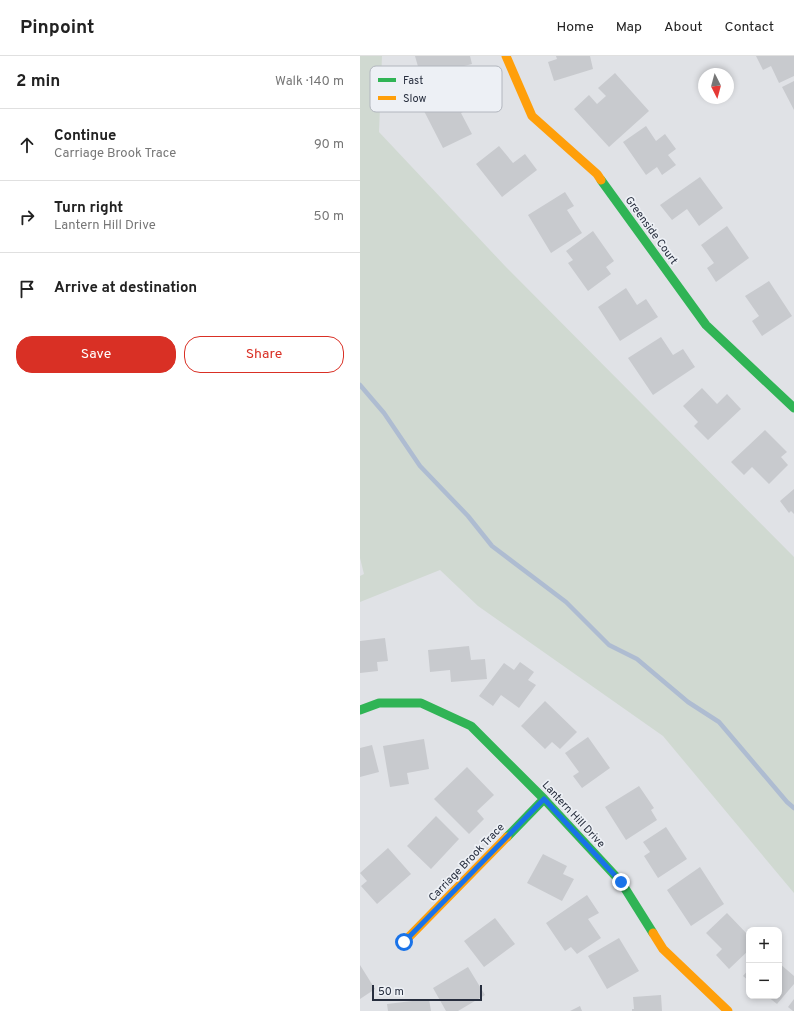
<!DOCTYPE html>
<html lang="en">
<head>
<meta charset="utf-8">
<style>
	body { margin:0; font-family:Overpass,sans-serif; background:#f6f6f6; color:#222 }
	.controls { position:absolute; right:12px; bottom:12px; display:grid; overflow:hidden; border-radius:8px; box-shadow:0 2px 6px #0003 }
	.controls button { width:36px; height:36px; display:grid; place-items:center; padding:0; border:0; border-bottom:1px solid #e0e0e0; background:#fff; color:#222; font:20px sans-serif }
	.compass { position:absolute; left:338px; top:12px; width:36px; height:36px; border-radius:50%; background:#fff; box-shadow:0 2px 6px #0003; rotate:174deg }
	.scale { position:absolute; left:12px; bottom:10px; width:110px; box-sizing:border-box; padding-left:4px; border:2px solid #272e3e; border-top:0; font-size:11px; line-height:14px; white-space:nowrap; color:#272e3e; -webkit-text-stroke:3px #edf0f5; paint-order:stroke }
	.stop { position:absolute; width:12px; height:12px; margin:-9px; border:3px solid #1a73e8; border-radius:50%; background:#fff }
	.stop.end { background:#1a73e8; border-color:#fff; box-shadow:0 1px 4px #0008 }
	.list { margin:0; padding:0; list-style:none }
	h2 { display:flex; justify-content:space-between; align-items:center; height:52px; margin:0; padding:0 16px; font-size:17px }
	h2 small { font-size:13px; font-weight:400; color:#767676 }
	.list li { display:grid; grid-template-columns:26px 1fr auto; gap:12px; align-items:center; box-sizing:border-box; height:72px; padding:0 16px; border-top:1px solid #e0e0e0 }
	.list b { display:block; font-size:15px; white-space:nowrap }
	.list p { margin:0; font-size:13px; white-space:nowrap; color:#767676 }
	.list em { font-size:13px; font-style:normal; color:#767676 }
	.actions { display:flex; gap:8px; padding:12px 16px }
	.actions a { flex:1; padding:9px 0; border:1px solid #d93025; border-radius:16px; text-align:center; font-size:14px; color:#d93025 }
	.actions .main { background:#d93025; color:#fff }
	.icon { flex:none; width:22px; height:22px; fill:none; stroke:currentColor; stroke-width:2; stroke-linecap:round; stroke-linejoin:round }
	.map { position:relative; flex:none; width:434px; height:955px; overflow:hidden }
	header { display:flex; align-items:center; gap:24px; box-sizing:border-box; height:56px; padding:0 20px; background:#fff; border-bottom:1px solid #e0e0e0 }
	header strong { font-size:19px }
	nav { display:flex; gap:22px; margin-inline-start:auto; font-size:14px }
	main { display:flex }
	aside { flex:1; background:#fff }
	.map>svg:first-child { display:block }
	.green { fill:#d0d9d1 }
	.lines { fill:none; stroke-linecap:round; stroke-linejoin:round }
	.stream { stroke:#aebcd1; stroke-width:4.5 }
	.building { fill:#c8cace }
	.fast { stroke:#30b455; stroke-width:9 }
	.slow { stroke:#ff9f0a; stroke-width:9 }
	.route { stroke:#1a73e8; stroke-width:5 }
	.labels { text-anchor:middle; stroke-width:3.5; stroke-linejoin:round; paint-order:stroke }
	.street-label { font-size:11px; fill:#272e3e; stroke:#edf0f5 }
	.key { fill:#edf0f5; stroke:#b2b6be; stroke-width:1 }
	.key-label { font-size:11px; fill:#272e3e }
</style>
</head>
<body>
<header>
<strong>Pinpoint</strong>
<nav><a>Home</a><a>Map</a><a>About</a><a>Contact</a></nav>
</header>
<main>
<aside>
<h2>2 min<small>Walk · 140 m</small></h2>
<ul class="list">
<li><svg class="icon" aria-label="ahead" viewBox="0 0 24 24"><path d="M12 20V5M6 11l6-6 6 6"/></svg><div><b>Continue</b><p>Carriage Brook Trace</p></div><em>90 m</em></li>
<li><svg class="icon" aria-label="right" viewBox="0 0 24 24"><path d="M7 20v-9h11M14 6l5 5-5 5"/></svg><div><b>Turn right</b><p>Lantern Hill Drive</p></div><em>50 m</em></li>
<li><svg class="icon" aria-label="arrive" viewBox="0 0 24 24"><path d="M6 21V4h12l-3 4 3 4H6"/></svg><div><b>Arrive at destination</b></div></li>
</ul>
<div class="actions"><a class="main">Save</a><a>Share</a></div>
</aside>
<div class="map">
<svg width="434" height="955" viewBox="0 0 434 955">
	<rect width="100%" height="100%" fill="#e0e2e6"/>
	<path class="green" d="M0 0H22L19 76 145 210 434 501V837L303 680 118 550 80 514 0 546V520L4 518 0 502Z"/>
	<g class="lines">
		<path class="stream" d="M0 329 24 357 60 410 108 460 132 490 206 546 249 589 277 603 328 646 359 666 427 746 434 752"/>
	</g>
	<path class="building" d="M55 0H110L112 8 61 21Z
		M196 0H230L233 13 194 25 188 6 197 3Z
		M396 0H434V20L419 27 411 10 403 14Z
		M255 17 289 55 249 91 214 53 229 39 237 48 246 40 238 32Z
		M434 25V54L422 31Z
		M113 30 121 47 101 57 112 78 83 92 64 55Z
		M286 70 296 85 305 78 316 93 308 99 316 109 302 119 297 111 286 119 263 86Z
		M139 90 153 107 165 98 177 114 142 141 116 108Z
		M340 121 363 152 339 170 327 153 312 164 300 149Z
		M205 136 214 150 207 154 222 177 191 197 168 159Z
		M367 170 389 202 356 226 347 212 354 207 341 189Z
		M233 175 254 205 246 211 251 218 228 235 208 207 213 204 206 195Z
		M409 225 432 260 402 280 392 265 399 260 385 240Z
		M266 232 277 249 286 243 298 261 260 285 238 251Z
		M301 281 313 299 323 293 335 311 293 339 268 302Z
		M342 332 357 348 367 338 381 353 348 384 334 370 338 366 323 350Z
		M405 374 427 396 421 401 428 409 409 428 392 411 384 419 371 406Z
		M434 433V458L431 455 429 457 420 445Z
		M25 582 28 605 17 606 18 615 0 617V585Z
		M109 590 111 604 125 603 127 623 91 626 90 614 70 616 68 594Z
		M160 606 174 616 168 624 176 629 159 652 141 639 133 650 119 640 144 607 154 614Z
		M185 645 217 676 200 693 192 686 185 693 161 670Z
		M228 681 250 712 222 732 213 720 219 716 205 697Z
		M64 683 69 713 47 717 49 728 30 731 23 690Z
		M12 689 19 716 0 721V692Z
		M107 711 134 739 117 755 124 763 109 778 74 743Z
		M279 730 294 752 291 754 297 764 266 784 245 751Z
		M76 760 99 783 71 813 47 790Z
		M306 771 327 803 298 822 284 800 290 796 283 786Z
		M28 792 51 818 17 848 1 830 7 825 0 817Z
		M183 798 207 810 203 818 214 823 202 845 167 827Z
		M340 811 364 848 331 870 307 834Z
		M227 839 239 857 228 863 241 882 217 898 211 891 205 895 186 867Z
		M367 857 389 880V894L369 913 356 899 362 893 346 877Z
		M135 862 155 888 124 911 104 885Z
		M259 882 279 915 247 933 228 900Z
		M419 907 434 920V928L417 948 407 940H419Z
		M0 909 15 933 0 943Z
		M108 911 125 939 98 955H86L73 932Z
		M389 913V925L383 920Z
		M301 939 302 955H272V953H274L273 941Z
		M69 943 71 955H28L27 948Z
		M434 943V955H433L428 951Z
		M220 950 222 955H210Z"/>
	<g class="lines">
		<path class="fast" d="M241 124 346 269 434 352
			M0 654 19 647H61L111 670 184 743 261 826 293 877
			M147 781 184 743"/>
		<path class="slow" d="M146 0 172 60 237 118 241 124
			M293 877 303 893 368 955
			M44 886 147 781"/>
	</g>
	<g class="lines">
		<path class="route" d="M44 886 184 743 261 826"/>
	</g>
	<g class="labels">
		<g class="street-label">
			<text transform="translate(292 174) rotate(54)" y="4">Greenside Court</text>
			<text transform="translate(214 758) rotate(47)" y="4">Lantern Hill Drive</text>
			<text transform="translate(106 806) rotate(-46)" y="4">Carriage Brook Trace</text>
		</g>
	</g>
	<rect x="10" y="10" width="132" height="46" rx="6" class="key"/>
	<rect x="18" y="22" width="18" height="4" fill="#30b455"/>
	<rect x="18" y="40" width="18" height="4" fill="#ff9f0a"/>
	<g class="key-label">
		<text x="43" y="28">Fast</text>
		<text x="43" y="46">Slow</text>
	</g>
</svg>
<div class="controls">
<button>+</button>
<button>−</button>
</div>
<svg class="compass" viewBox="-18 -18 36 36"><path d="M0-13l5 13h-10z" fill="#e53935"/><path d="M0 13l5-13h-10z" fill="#767676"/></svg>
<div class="scale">50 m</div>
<div class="stop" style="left:44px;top:886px"></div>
<div class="stop end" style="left:261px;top:826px"></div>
</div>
</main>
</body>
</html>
